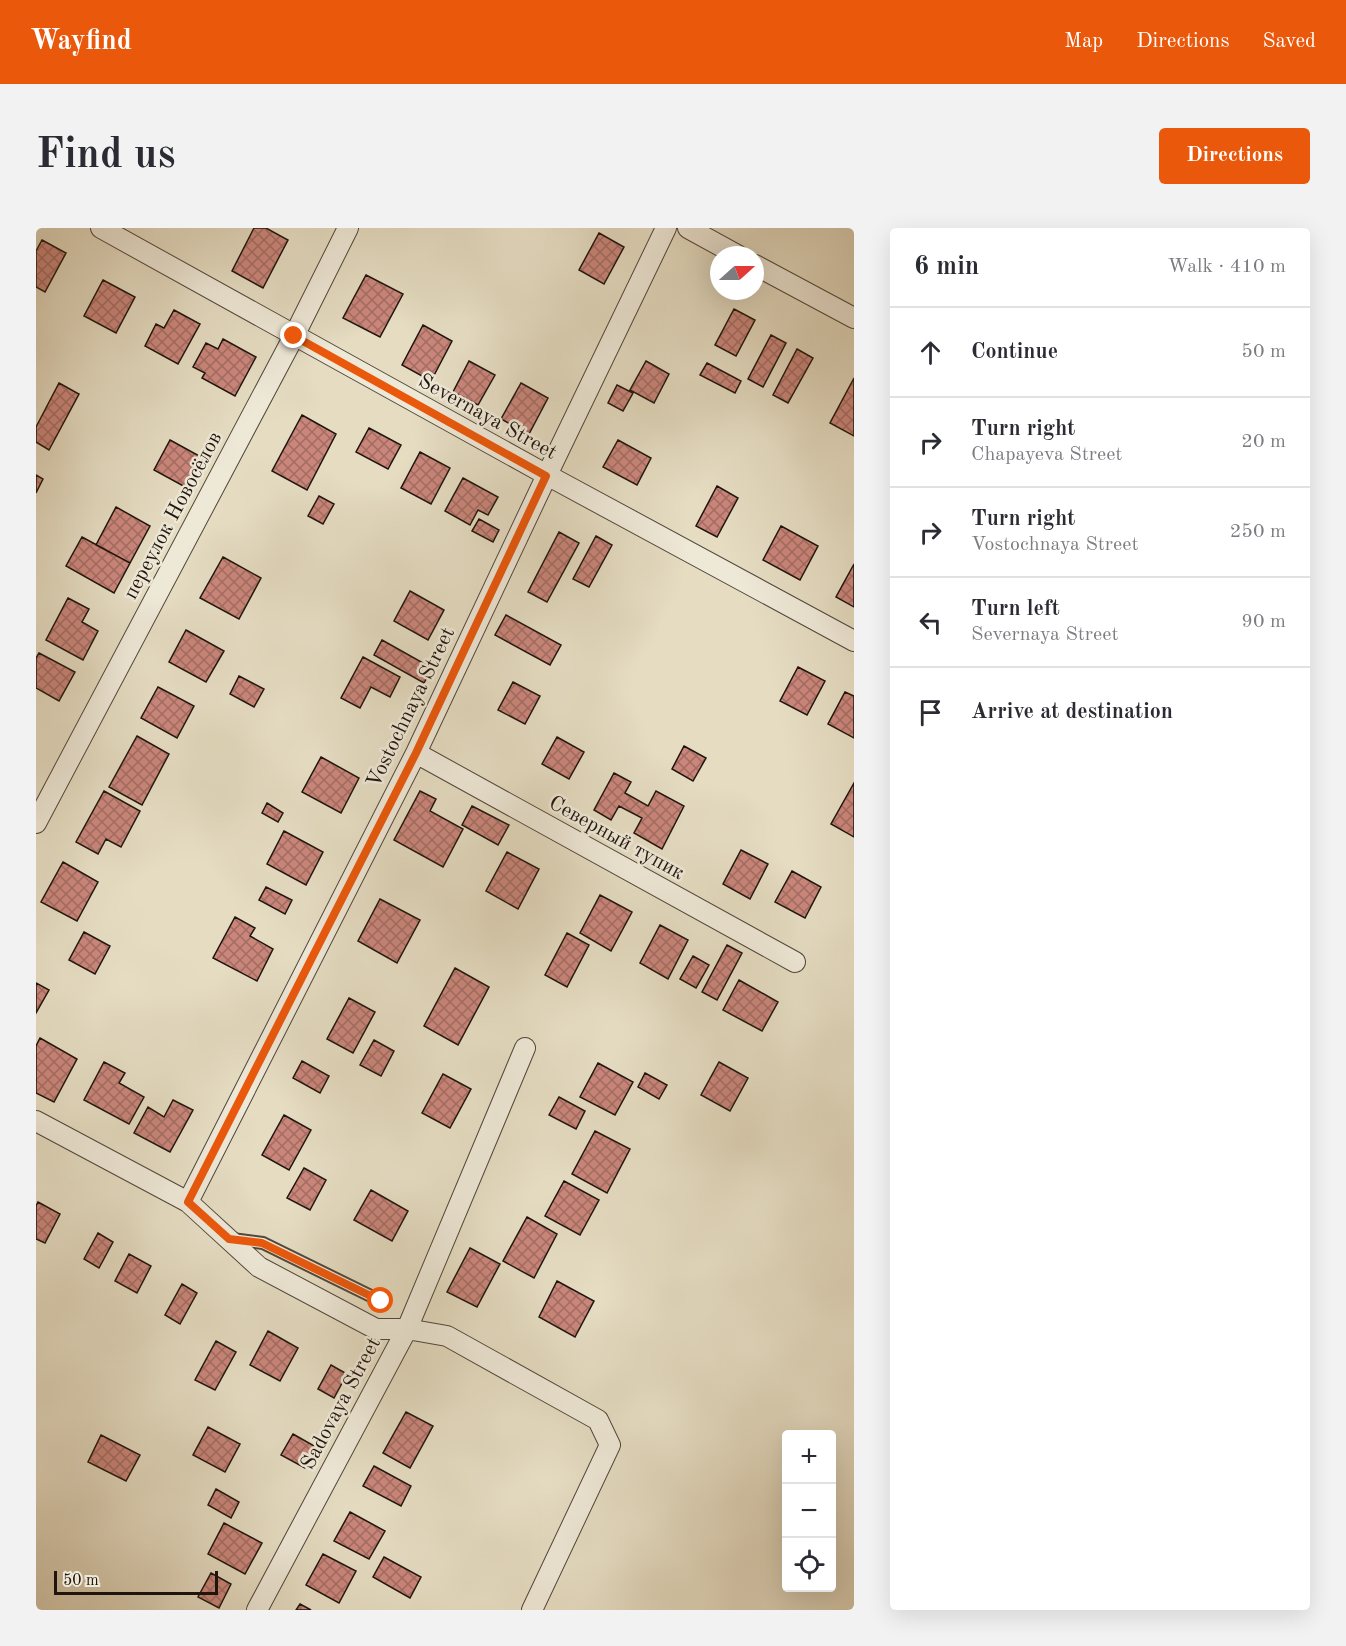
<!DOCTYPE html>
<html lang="en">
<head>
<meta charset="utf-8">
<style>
	body { margin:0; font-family:"Old Standard TT",serif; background:#f2f2f3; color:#2b2b33 }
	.controls { position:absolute; right:18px; bottom:18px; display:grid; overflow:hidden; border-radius:6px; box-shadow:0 6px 24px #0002 }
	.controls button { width:54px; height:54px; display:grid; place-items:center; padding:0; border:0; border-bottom:2px solid #e1e1e2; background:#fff; color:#2b2b33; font:30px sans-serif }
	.compass { position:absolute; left:674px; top:18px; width:54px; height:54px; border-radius:50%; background:#fff; box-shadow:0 6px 24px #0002; rotate:69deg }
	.scale { position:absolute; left:18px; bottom:15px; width:164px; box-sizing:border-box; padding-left:6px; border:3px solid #1f150e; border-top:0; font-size:16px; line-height:21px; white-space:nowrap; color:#1f150e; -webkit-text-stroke:4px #eee8d7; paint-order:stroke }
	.stop { position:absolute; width:18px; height:18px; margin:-14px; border:4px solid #ea580c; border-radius:50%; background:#fff }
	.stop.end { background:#ea580c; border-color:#fff; box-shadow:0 2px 6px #0008 }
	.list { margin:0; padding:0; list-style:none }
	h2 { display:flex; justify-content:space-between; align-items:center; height:78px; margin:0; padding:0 24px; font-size:26px }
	h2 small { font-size:20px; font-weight:400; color:#7c7c81 }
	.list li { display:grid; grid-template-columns:39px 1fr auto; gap:18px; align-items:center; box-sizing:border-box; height:90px; padding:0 24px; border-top:2px solid #e1e1e2 }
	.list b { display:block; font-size:22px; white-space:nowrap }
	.list p { margin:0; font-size:20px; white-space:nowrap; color:#7c7c81 }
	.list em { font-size:20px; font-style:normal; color:#7c7c81 }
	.icon { flex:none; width:33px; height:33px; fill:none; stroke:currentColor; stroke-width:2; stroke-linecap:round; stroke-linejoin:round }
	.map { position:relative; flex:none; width:818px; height:1382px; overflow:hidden; border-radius:6px }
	header { display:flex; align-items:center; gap:36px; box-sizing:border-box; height:84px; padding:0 30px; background:#ea580c; color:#fff }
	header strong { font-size:28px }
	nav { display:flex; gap:33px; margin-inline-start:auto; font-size:21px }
	.intro { display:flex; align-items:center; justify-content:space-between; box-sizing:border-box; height:144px; padding:0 36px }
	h1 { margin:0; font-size:42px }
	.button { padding:15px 27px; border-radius:6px; background:#ea580c; color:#fff; font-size:21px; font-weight:700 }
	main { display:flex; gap:36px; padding:0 36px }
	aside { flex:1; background:#fff; border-radius:6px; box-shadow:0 6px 24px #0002 }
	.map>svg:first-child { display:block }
	.building { fill:url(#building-cross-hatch); stroke:#1f150e; stroke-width:1.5 }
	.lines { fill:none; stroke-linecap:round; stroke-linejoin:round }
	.lane-casing { stroke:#50473b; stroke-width:14 }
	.street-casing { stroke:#50473b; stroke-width:22 }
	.lane { stroke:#eee8d7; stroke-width:10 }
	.street { stroke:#eee8d7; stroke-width:20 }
	.route { stroke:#ea580c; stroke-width:8 }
	.labels { text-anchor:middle; stroke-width:5; stroke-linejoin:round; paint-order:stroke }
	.street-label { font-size:21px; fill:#1f150e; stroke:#eee8d7 }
</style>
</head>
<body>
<header>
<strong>Wayfind</strong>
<nav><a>Map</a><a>Directions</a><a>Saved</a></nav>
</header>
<div class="intro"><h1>Find us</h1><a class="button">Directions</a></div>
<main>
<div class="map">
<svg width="818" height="1382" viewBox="0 0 818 1382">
	<defs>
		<pattern id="building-cross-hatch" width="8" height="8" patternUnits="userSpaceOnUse" patternTransform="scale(1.5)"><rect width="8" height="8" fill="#ca867b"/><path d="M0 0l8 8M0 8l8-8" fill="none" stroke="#a36c63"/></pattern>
	</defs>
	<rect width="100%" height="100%" fill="#e5dcc2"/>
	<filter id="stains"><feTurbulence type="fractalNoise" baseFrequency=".00333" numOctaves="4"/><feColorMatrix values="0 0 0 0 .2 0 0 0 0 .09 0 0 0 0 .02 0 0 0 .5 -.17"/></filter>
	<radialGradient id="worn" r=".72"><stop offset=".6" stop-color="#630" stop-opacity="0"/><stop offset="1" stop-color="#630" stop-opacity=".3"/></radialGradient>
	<path class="building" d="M218 0H230L252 12 227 60 196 43Z
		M563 5 588 19 568 56 543 42Z
		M6 12 30 25 9 64 0 59V23Z
		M330 47 367 66 344 109 307 90Z
		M67 52 99 69 80 105 48 88Z
		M698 81 719 92 700 128 679 117Z
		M138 82 164 96 142 136 109 118 120 96 128 100Z
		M387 97 416 113 395 153 366 137Z
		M735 107 750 115 727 159 712 151Z
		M187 111 220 129 199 168 166 150 169 145 157 139 170 115 182 121Z
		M761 121 777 130 752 175 737 167Z
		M433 133 459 147 442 177 417 164Z
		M610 133 633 146 618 175 594 162Z
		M671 135 705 153 699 165 664 147Z
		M818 150V208L794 195Z
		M23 155 43 166 13 222 0 214V199Z
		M485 155 512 170 493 206 465 191Z
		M581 157 597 165 587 183 572 175Z
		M266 187 300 206 271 262 236 243Z
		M333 200 365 217 352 241 320 224Z
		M134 212 167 230 151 260 118 242Z
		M582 212 615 230 601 257 567 239Z
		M384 224 414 240 395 276 365 260Z
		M0 247 7 251 0 265Z
		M427 250 462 269 452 287 442 282 434 297 409 283Z
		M681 258 702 270 681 309 660 298Z
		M283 268 298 276 287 296 272 288Z
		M80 279 114 298 94 335 60 317Z
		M443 291 463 302 457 314 436 303Z
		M745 298 782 318 764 352 727 332Z
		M523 304 543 315 511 374 492 364Z
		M560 308 576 317 553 359 537 351Z
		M46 309 94 335 78 365 30 338Z
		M187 329 225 350 203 391 164 370Z
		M818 336V379L800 369Z
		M374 363 408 382 392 412 358 393Z
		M32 370 53 381 46 394 62 403 47 432 10 412Z
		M470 387 525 417 514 437 459 407Z
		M150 402 188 423 170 454 133 434Z
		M346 412 396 440 388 455 338 427Z
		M3 425 39 444 23 473 0 460V430Z
		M327 429 364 449 354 469 335 459 324 480 305 470Z
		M762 439 789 453 771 487 744 473Z
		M203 448 228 461 218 479 194 466Z
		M477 454 504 468 489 496 462 482Z
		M122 459 158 478 141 510 105 490Z
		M809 464 818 468V510L792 496Z
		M101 508 133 526 106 577 73 559Z
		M521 509 548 524 533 551 506 536Z
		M648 518 670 530 657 553 636 541Z
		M285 529 323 550 305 585 266 564Z
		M578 545 595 554 589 565 612 578 620 563 648 578 626 621 598 605 606 590 583 578 575 592 558 582Z
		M818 555V609L795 596Z
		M68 563 104 583 85 619 70 611 62 626 40 614Z
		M384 563 400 571 394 583 427 601 407 639 358 612Z
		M231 575 247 585 242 594 226 585Z
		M436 578 473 597 462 617 426 597Z
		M248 603 287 624 270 657 231 636Z
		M705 622 732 636 714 671 687 656Z
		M471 624 503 641 482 681 450 663Z
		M27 634 62 654 41 693 5 674Z
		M756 643 785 659 769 690 739 674Z
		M230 659 256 672 249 686 223 672Z
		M564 667 596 684 575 723 544 705Z
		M344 671 384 692 361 735 322 713Z
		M199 689 219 700 214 708 237 721 221 753 177 730Z
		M624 697 652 712 632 751 604 735Z
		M48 704 74 718 59 746 33 732Z
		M531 705 553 717 531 759 509 747Z
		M691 717 706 725 681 772 666 764Z
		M657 728 673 737 660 760 644 751Z
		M419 740 453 759 422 817 388 798Z
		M703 752 742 774 726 803 687 782Z
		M0 755 13 762 0 785Z
		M313 770 339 784 317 825 291 811Z
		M4 810 41 831 18 874 0 865V818Z
		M338 812 358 823 345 848 324 837Z
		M266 833 293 848 284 865 257 850Z
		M68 834 89 845 83 855 108 869 93 896 48 872Z
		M683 834 712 850 694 883 665 867Z
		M562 835 597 854 579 887 544 869Z
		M609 845 631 857 623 871 602 859Z
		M407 846 435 861 414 900 386 885Z
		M523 869 549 883 540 901 513 887Z
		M137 872 157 882 134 924 98 905 112 879 128 889Z
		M248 887 275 902 253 942 226 927Z
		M559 903 594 921 571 965 536 946Z
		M268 940 290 952 274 982 251 970Z
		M528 953 563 972 544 1007 509 988Z
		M335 962 372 983 356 1013 318 992Z
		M2 974 24 986 9 1015 0 1011V978Z
		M491 989 521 1006 498 1050 467 1033Z
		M62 1005 77 1014 63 1040 48 1031Z
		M434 1020 464 1036 441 1079 411 1064Z
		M93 1026 115 1038 101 1065 79 1053Z
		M521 1053 558 1073 539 1109 503 1089Z
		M146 1056 161 1065 144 1096 129 1087Z
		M232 1103 262 1120 244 1153 214 1137Z
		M180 1113 200 1124 179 1162 159 1152Z
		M295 1137 311 1146 298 1170 282 1161Z
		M370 1184 397 1198 374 1240 347 1225Z
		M172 1199 204 1216 189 1244 157 1227Z
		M257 1206 280 1219 269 1240 245 1227Z
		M65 1207 104 1227 90 1253 52 1234Z
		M338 1238 375 1258 365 1278 327 1258Z
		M180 1261 203 1274 195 1290 172 1277Z
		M314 1284 349 1303 333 1331 298 1313Z
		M188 1295 226 1315 209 1346 172 1326Z
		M287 1326 320 1343 303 1375 270 1357Z
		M348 1329 385 1349 374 1370 337 1349Z
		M175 1345 195 1356 183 1380 162 1369Z
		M264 1376 275 1382H260Z"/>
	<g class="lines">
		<g class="lane-casing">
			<path id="lane" d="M196 1011 227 1015 345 1073"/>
		</g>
		<g class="street-casing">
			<path id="street" d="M65 0 511 247 818 413
				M652 0 701 27
				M719 37 818 90
				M380 525 759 734
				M0 595 258 108 312 0
				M0 893 152 974 223 1039 340 1101H371L411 1108 562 1192 574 1217 496 1382
				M152 974 380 525 511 247 630 0
				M221 1382 371 1101 489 820"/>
		</g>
		<use href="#lane" class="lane"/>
		<use href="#street" class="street"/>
	</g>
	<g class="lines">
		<path class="route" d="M258 108 510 248 380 525 152 974 193 1011 226 1015 345 1073"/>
	</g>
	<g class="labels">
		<g class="street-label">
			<text transform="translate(452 188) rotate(29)" y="7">Severnaya Street</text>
			<text transform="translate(136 287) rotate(-62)" y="7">переулок Новосёлов</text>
			<text transform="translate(374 479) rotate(-64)" y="7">Vostochnaya Street</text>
			<text transform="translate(581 609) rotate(29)" y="7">Северный тупик</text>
			<text transform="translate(304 1175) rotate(-62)" y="7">Sadovaya Street</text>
		</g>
	</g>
	<rect width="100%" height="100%" filter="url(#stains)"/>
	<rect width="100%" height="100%" fill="url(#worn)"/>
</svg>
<div class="controls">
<button>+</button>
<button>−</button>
<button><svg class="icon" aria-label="locate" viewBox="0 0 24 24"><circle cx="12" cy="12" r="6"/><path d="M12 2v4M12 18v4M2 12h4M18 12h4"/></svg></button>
</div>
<svg class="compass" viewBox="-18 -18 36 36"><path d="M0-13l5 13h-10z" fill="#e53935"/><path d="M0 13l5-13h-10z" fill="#7c7c81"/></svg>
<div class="scale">50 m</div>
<div class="stop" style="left:345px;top:1073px"></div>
<div class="stop end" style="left:258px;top:108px"></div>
</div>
<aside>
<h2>6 min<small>Walk · 410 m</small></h2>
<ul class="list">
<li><svg class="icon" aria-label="ahead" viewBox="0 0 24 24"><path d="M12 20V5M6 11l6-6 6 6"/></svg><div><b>Continue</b></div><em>50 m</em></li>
<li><svg class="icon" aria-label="right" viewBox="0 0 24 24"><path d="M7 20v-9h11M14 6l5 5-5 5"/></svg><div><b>Turn right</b><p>Chapayeva Street</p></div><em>20 m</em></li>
<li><svg class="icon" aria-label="right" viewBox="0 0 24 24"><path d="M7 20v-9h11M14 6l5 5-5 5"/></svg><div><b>Turn right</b><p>Vostochnaya Street</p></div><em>250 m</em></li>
<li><svg class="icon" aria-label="left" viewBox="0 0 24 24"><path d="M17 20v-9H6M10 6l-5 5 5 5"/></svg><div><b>Turn left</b><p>Severnaya Street</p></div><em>90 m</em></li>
<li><svg class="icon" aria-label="arrive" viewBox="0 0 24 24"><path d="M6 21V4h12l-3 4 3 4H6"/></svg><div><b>Arrive at destination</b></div></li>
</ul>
</aside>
</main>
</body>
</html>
